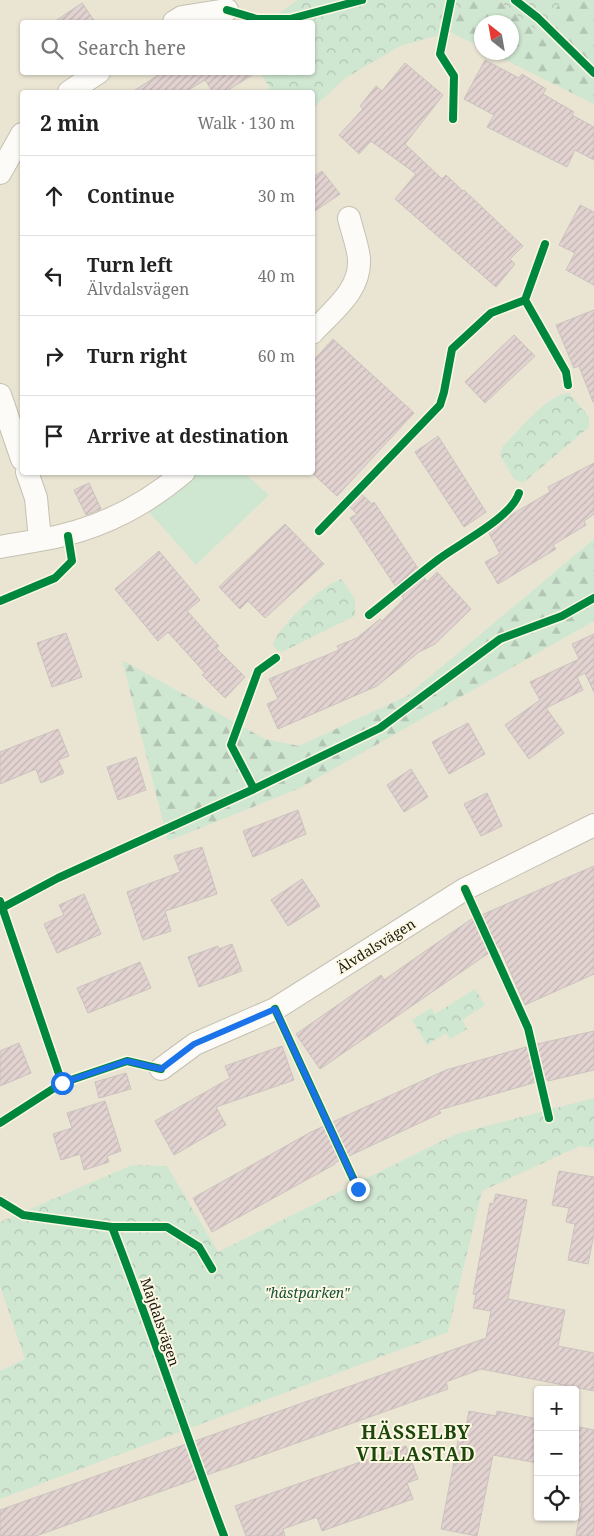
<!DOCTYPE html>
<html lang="en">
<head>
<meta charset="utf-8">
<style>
	body { margin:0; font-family:"Noto Serif",serif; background:#f2f2f2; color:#222 }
	.controls { position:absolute; right:15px; bottom:15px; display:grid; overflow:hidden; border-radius:5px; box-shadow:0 1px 4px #0004 }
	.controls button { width:45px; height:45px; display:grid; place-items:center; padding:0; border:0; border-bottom:1px solid #e0e0e0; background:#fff; color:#222; font:25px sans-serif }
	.compass { position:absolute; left:474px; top:15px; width:45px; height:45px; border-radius:50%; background:#fff; box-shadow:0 1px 4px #0004; rotate:329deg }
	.stop { position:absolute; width:15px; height:15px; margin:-11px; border:4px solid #1a73e8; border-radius:50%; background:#fff }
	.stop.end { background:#1a73e8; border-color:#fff; box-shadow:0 1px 5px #0008 }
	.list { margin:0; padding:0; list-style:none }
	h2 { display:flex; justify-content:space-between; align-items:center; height:65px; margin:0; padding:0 20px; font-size:21px }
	h2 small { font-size:16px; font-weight:400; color:#767676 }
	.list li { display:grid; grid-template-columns:32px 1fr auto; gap:15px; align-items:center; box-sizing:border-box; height:80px; padding:0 20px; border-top:1px solid #e0e0e0 }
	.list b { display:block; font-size:19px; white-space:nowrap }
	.list p { margin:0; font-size:16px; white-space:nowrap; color:#767676 }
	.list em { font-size:16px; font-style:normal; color:#767676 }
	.icon { flex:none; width:28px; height:28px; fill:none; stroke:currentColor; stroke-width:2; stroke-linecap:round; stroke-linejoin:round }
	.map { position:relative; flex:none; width:594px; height:1536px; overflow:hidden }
	.search { position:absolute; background:#fff; box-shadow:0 1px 4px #0004; left:20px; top:20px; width:295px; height:55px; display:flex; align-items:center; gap:12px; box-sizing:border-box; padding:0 18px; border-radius:5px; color:#767676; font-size:19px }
	.panel { position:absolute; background:#fff; box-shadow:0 1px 4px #0004; left:20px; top:90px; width:295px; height:385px; border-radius:5px }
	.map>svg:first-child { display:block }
	.grass { fill:#cfe6d1 }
	.forest { fill:url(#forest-firs) }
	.park { fill:url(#park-crowns) }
	.building { fill:url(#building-hatch); stroke:#cbc2be }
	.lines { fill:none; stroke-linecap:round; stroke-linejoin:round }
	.minor-casing { stroke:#c5c1b2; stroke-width:24 }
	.minor { stroke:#fcfbf8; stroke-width:22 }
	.cycleway-casing { stroke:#fdf8e4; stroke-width:11 }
	.cycleway { stroke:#00873e; stroke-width:8 }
	.route { stroke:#1a73e8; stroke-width:6 }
	.labels { text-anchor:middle; stroke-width:4; stroke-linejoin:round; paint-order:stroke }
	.street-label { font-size:14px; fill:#19160a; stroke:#fdf8e4 }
	.park-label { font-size:14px; font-style:italic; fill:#14513a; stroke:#fdf8e4 }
	.district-label { font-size:19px; font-weight:bold; letter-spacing:1px; fill:#1b470b; stroke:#fdf8e4 }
</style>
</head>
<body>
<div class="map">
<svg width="594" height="1536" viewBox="0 0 594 1536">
	<defs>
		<pattern id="forest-firs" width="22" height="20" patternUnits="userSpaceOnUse" patternTransform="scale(1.25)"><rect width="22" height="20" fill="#cfe6d1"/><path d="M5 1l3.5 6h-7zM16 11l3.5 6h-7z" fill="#b1c5b2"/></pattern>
		<pattern id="park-crowns" width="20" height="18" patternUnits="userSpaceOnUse" patternTransform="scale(1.25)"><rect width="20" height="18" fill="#cfe6d1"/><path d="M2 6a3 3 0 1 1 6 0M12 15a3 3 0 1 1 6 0" fill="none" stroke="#b1c5b2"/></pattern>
		<pattern id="building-hatch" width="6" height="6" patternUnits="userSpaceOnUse" patternTransform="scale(1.25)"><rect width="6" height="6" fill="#e2d3d1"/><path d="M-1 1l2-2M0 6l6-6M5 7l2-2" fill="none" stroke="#c1b4b2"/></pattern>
	</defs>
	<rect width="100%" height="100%" fill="#eae5d3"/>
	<path class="grass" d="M194 473H244L269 495 196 565 149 512Z"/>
	<path class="forest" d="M466 0H498L539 32 562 0H594V104L492 53 512 52V22H482L481 47 450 32Z
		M594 539V621L300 788 168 841 122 660 265 739 299 746 407 696Z"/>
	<path class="park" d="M298 0H466L450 32 400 46 344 79 313 108 312 92H265L270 88 260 73 312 72V22H266Z
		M498 0H562L539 32Z
		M569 393 589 417V427L523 483 514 479 500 455 503 446C520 430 546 395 569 393Z
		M342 579 355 600V616L282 652 276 650 273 643C281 625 324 583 342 579Z
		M475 989 485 1005 462 1020 467 1029 450 1039 446 1033 427 1045 412 1020 431 1008 435 1014Z
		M594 1098V1148L580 1146 482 1191 448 1332 0 1499V1371L25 1359 0 1286V1222L132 1165 167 1166 218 1252 456 1134Z"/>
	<path class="building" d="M82 3 95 22H54Z
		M485 60 519 78 522 74 546 89 543 94 574 112 572 115 594 127V160L575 150 567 167 487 127 494 115 464 99Z
		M405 63 443 95 405 144 442 179 446 175 463 191 464 190 523 246 510 259 515 264 496 287 395 199 416 174 371 141 359 154 339 135 363 109 360 106 376 86 382 91Z
		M163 72H257L225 92H213L205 80 185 92H132Z
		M322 171 340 194 312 213V178Z
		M580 205 594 212V285L566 270 575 253 559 245Z
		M594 310V402H593L579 366 574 368 556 325Z
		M514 335 535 356 485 403 465 382Z
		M333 339 414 413 337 496 312 473V362Z
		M438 436 486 512 464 527 415 452Z
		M594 463V514L584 521 586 525 553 545 556 549 498 584 485 562 500 554 487 529 550 492 548 487Z
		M89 483 101 509 86 515 74 490Z
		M357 490 372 504 374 502 427 582 437 572 471 609 435 644 419 652 377 686 278 729 267 704 278 699 269 679 339 650 337 646 357 638 380 619 382 621 404 599 350 518 357 514 342 499Z
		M285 524 324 564 265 618 248 601 240 609 219 587Z
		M159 551 200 600 187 611 219 646 216 648 245 677 225 698 202 675 205 673 168 632 158 641 115 589Z
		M66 633 82 677 52 687 37 643Z
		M594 634V692L585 673 577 677 583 690 546 708 564 733 529 759 505 725 540 700 530 682 579 659 572 644Z
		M468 723 485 754 449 774 432 742Z
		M58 729 69 756 58 760 64 773 41 783 36 769 0 784V752Z
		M136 757 146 790 118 800 107 767Z
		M411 769 428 797 404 812 387 785Z
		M487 793 502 826 481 836 464 804Z
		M298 810 306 834 253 857 243 831Z
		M202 847 217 894 165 911 171 931 143 940 127 892 180 872 174 856Z
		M594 866V974L525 1005 499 946 320 1069 296 1034 381 975 384 980 470 920Z
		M302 879 320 906 288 926 271 900Z
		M84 894 101 934 57 953 44 924 64 915 59 905Z
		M232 944 242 971 199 987 188 957 218 946 219 949Z
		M140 962 151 988 88 1013 77 988Z
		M594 1031V1070L548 1081 547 1079 439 1110 441 1113 334 1163 335 1164 212 1232 193 1198 311 1132 446 1070 533 1045Z
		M19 1043 31 1073 0 1086V1051Z
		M282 1046 294 1080 216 1107 226 1125 174 1155 155 1121 230 1078 225 1066Z
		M126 1073 131 1089 99 1098 95 1082Z
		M105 1101 121 1151 107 1156 109 1162 84 1170 80 1154 61 1160 53 1134 72 1128 67 1113Z
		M559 1171 594 1177V1234L588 1264 568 1260 575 1224 566 1222 569 1208 552 1205Z
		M496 1194 527 1200 508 1299 565 1310 558 1346 594 1353V1391L481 1369 446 1382 448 1389 36 1536H0V1510L486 1338 491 1311 473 1308 476 1295 473 1294 490 1203 493 1204Z
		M469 1411 496 1416 497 1411 538 1419V1463L493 1455 477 1536 441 1529 459 1436 464 1437Z
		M575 1426 594 1430V1536H576L582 1502H575Z
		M406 1446 418 1479 407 1483 413 1499 322 1531 317 1517 283 1529 285 1536H246L235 1506Z"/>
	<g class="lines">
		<g class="minor-casing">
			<path id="minor" d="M174 22 182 17 227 10
				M69 92 99 72
				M0 173 22 134
				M312 333C332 311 361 291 359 259 358 246 352 231 349 218
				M0 395 22 459
				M40 540C95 531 142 508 184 472
				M0 547 40 540 36 498 27 472
				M161 1069 195 1044 275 1009 465 889 594 825"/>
		</g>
		<use href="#minor" class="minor"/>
		<g class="cycleway-casing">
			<path id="cycleway" d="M451 0 440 54 454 76 453 119
				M515 0 538 18 594 73
				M227 10 257 19H290L362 0
				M525 300 566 372 568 385
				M319 531 440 405 444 392 452 349 491 313 525 300 545 244
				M0 601 55 578 72 561 68 536
				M369 615C392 597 415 577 439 559 460 543 511 518 519 493
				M254 789 231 745 258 671 276 658
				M465 889 528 1028 549 1118
				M0 901 62 1083
				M0 909 58 878 254 789 380 728 500 639 562 616 594 598
				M275 1009 358 1189
				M0 1123 62 1083 127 1061 161 1069
				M0 1201 23 1215 112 1227C152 1329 185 1433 224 1536
				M112 1227H167L199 1247 212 1269"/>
		</g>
		<use href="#cycleway" class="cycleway"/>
	</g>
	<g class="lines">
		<path class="route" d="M62 1083 127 1061 161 1069 194 1044 275 1009 358 1189"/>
	</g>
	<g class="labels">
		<g class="street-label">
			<text transform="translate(376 946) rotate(-32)" y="5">Älvdalsvägen</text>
			<text transform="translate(160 1322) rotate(71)" y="5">Majdalsvägen</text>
		</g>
		<g class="park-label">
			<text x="307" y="1298">"hästparken"</text>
		</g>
		<g class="district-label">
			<text x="416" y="1439">HÄSSELBY<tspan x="416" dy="22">VILLASTAD</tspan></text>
		</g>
	</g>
</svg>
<div class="controls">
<button>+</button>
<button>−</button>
<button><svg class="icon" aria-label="locate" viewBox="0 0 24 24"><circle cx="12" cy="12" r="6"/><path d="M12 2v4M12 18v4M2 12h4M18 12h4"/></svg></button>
</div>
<svg class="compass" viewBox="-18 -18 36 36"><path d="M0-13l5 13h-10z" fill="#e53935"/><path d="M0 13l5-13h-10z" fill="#767676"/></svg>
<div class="stop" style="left:62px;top:1083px"></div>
<div class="stop end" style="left:358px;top:1189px"></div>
<div class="search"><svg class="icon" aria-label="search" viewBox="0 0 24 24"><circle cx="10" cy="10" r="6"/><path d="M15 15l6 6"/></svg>Search here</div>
<section class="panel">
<h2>2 min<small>Walk · 130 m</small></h2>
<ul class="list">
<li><svg class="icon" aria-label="ahead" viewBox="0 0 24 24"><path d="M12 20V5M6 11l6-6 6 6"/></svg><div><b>Continue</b></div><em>30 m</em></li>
<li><svg class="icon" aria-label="left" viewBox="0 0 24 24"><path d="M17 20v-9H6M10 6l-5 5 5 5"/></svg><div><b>Turn left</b><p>Älvdalsvägen</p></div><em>40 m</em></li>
<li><svg class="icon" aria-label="right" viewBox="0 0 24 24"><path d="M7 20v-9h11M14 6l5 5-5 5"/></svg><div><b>Turn right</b></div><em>60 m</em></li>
<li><svg class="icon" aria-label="arrive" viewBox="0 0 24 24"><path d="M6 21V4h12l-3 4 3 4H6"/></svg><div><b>Arrive at destination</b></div></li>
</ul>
</section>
</div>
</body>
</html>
